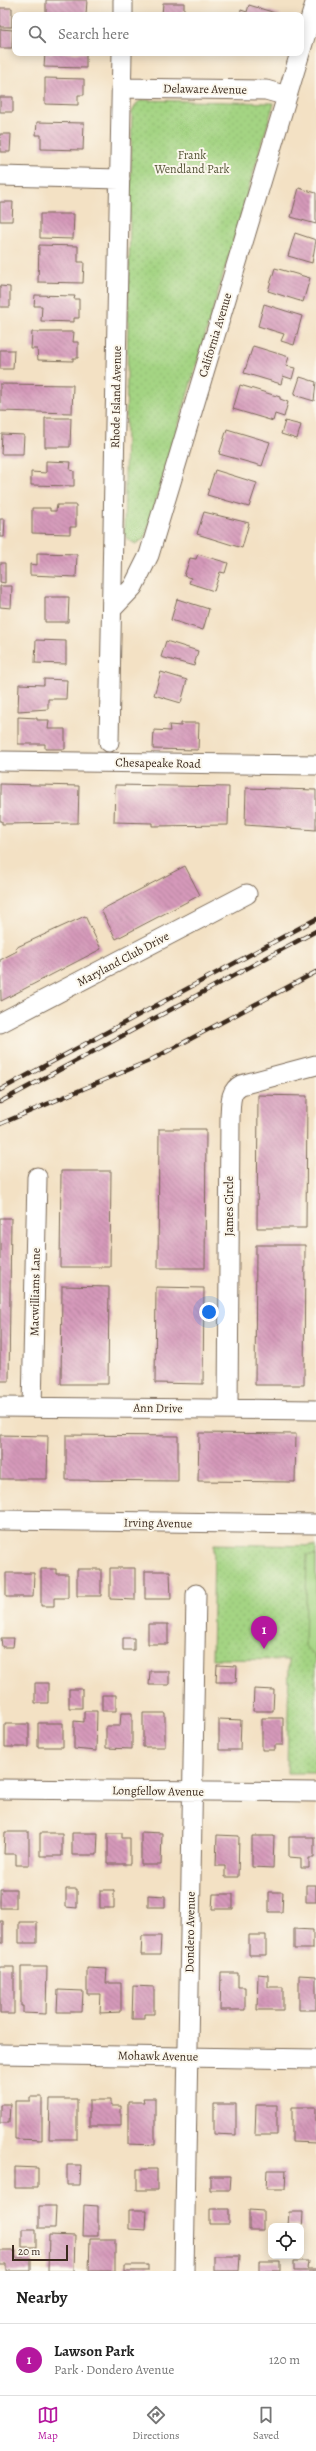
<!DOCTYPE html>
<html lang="en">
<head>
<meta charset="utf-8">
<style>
	body { margin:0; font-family:Alegreya,serif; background:#f6f6f6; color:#222 }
	.controls { position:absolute; right:12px; bottom:12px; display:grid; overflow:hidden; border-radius:8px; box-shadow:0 2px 10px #0003 }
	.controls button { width:36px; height:36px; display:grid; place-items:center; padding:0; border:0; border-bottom:1px solid #e0e0e0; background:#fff; color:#222; font:20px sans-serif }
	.scale { position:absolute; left:12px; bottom:10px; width:56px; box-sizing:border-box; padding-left:4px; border:2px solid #3b2a1e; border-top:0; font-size:11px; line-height:14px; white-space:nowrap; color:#3b2a1e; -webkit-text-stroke:3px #fbf7ec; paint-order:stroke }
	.you { position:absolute; left:209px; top:1312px; width:14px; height:14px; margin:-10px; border:3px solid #fff; border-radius:50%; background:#1a73e8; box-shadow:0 0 0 6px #1a73e833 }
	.badge { display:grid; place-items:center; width:26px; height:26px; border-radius:50%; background:#b5179e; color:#fff; font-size:13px; font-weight:700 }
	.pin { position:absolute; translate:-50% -33px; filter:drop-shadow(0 1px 2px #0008) }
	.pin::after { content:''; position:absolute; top:21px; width:14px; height:12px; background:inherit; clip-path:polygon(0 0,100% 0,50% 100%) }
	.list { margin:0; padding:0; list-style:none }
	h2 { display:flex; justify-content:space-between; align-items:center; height:52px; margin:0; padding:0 16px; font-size:17px }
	h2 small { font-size:13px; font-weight:400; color:#767676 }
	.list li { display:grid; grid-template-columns:26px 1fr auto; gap:12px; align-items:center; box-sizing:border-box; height:72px; padding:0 16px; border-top:1px solid #e0e0e0 }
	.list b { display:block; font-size:15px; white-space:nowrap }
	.list p { margin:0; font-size:13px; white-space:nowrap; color:#767676 }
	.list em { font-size:13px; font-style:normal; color:#767676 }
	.icon { flex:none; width:22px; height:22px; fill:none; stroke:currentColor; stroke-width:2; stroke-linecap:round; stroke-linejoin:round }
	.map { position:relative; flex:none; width:316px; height:2271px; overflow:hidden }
	.search { position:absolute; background:#fff; box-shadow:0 2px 10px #0003; left:12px; right:12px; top:12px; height:44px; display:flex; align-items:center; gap:10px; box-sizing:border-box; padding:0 14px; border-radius:8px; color:#767676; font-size:15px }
	.sheet { height:124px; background:#fff }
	nav { display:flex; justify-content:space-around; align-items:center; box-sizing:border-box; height:56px; border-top:1px solid #e0e0e0; background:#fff; font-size:11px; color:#767676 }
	nav a { display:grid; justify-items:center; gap:2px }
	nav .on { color:#b5179e }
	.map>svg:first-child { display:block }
	.grass { fill:url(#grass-dots); stroke:#707f50 }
	.pitch { fill:#a4d483; stroke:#707f50 }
	.building { fill:url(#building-back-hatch) }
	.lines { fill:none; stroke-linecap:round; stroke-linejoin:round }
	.minor-casing { stroke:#7b6a58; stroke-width:21 }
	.minor { stroke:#fff; stroke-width:19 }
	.rail-casing { stroke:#3b2a1e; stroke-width:4.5 }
	.rail { stroke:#fbf7ec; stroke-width:3; stroke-dasharray:9; stroke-linecap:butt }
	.labels { text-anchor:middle; stroke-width:4; stroke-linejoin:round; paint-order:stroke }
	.street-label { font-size:12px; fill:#3b2a1e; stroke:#fbf7ec }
	.park-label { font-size:12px; fill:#555437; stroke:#fbf7ec }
</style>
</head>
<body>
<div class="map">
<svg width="316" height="2271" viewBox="0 0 316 2271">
	<defs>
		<pattern id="grass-dots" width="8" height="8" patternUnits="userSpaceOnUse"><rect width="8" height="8" fill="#a4d483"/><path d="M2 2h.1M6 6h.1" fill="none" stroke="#8eb671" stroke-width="1.8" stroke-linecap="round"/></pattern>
		<pattern id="building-back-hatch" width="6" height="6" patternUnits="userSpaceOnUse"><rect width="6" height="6" fill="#d599ba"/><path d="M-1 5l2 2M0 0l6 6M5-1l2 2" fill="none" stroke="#ae7d97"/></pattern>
	</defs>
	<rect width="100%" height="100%" fill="#fbf7ec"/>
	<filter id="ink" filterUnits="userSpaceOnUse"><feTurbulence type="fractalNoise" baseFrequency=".025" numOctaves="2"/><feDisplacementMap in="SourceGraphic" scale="8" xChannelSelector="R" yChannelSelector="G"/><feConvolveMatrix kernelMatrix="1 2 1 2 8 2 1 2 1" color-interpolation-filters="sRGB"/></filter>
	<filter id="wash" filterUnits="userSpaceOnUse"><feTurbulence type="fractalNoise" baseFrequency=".012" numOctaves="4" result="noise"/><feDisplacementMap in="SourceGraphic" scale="16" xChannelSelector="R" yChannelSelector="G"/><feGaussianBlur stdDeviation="0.9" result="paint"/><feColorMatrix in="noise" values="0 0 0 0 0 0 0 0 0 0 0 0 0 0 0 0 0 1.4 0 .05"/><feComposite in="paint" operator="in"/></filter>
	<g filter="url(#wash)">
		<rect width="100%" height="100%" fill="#f3e1c4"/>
		<path class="grass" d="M142 100 274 103 145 538 136 544 128 540 124 533 132 112 137 103Z
			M214 1544 316 1546V1773H287L289 1660 212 1659Z"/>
		<path class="pitch" d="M307 1555H316V1658L305 1646Z"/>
		<g id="blocks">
			<path class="building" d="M46 0H87L86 15 46 14Z
				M163 3H184V15H162Z
				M249 5 282 15H240L241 10 247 12Z
				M0 8H12V27H0Z
				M0 29 13 30 12 48H0Z
				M45 53H86V68L44 67Z
				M45 78 84 79V95H78V105L45 104Z
				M0 97H13V112H0Z
				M37 122 84 123 83 150 41 149V135H36Z
				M0 134H11L10 152H0Z
				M299 188 316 193V224L291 217Z
				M0 202H13L12 221H0Z
				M40 214H74L73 239 40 238Z
				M295 233 316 240 312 263 288 256Z
				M39 245 78 246V262H84L83 283 38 282Z
				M275 268 310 278 303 302 268 291Z
				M0 286 10 287V307H0Z
				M35 295 75 296 74 299H79V318H74V322L41 321 42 306H34Z
				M264 304 302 316 294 345 281 341 284 334 258 326Z
				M32 332H74L73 342H78V358H73V361L38 360 37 349H31Z
				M253 346 289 357 286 366 295 368 292 379 283 376 281 384 244 373Z
				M0 350H14L13 369H0Z
				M300 377 316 382 314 401 294 395Z
				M0 384 73 385 72 413 0 411Z
				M240 385 280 397V399L288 402 284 417 275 414 273 421 233 409Z
				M45 418H71L70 447H45Z
				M285 421 301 425 297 439 281 434Z
				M227 429 270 442 262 466 219 454Z
				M2 434 24 435 23 454H1Z
				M46 461 71 462 70 470 74 471V486L31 485V472L46 473Z
				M215 470 257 483 249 507 207 495Z
				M57 505H76V527H70V534L32 533V508H50V511H56Z
				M204 512 249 523 242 548 197 534Z
				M0 519H5L4 537H0Z
				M37 553 77 554 76 577 30 575V564L37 565Z
				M198 554 228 563 225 573 220 572 214 591 189 583 191 578 184 576 190 558 196 559Z
				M0 563H5V583L0 582Z
				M0 586H12L11 608 0 607Z
				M45 597H69L68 622H45Z
				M177 599 209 609 203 630 171 620Z
				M36 640 66 641V664L35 663Z
				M166 641 198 651 194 666 161 657Z
				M161 672 187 680 181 703 154 695Z
				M44 679 67 680 66 699H48V709L18 711 19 684 44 685Z
				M18 717 37 718V720H49L48 729H65V749H45V744H18Z
				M181 723H199L198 750 153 749 154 730 170 731 169 725 181 726Z
				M0 784 79 786 78 823 2 824V821H0Z
				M115 785 229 787 228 825 152 826V823L114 822Z
				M246 788 316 790V830L245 825Z
				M185 866 200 895 116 939 101 910Z
				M85 916 101 949 1 1001 0 960 17 951 15 948Z
				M258 1095 307 1096 306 1228H257Z
				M159 1129H206L205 1268H158Z
				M61 1171H111L110 1267H60Z
				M0 1218H11L9 1381H0Z
				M256 1245H305L304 1385H255Z
				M62 1286 109 1287 108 1384H61Z
				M156 1287 204 1288 203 1384 155 1383Z
				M199 1433 296 1434 295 1482 198 1481Z
				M0 1435 48 1436 47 1479H0Z
				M66 1435 178 1436V1481L66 1480Z
				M110 1568H135V1600L110 1599Z
				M41 1569H56V1574H68V1598H54V1606H41Z
				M77 1569H101V1596H77Z
				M145 1571H170L171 1599H145Z
				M6 1573H34L33 1597H6Z
				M148 1624H168V1644H148Z
				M1 1638H14L13 1647H2Z
				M123 1638H134V1650H123Z
				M217 1665 237 1666 236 1682H216Z
				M150 1671H169V1685H149Z
				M35 1683H48V1703H35Z
				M69 1689H82V1708H69Z
				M254 1689 274 1690 273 1711H253Z
				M102 1695H116V1711H102Z
				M84 1711H97L96 1751 74 1749V1721L84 1722Z
				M121 1713H132V1749L106 1748V1726H120Z
				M143 1713H165V1747H143Z
				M262 1718H283V1745H275V1750H262Z
				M219 1719 241 1720 240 1750H219Z
				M38 1723H63V1747H38Z
				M5 1724H29V1747H5Z
				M5 1832H29V1865H16V1854H4Z
				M141 1832 162 1833 161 1865H141Z
				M40 1833H62V1856H40Z
				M72 1833H98L97 1855H72Z
				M108 1833H122V1838H130V1864H108Z
				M217 1835 239 1836 238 1877H225V1866H216Z
				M252 1836H274L273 1868 252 1867Z
				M289 1837H314V1858H309V1868H301V1858L289 1857Z
				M306 1885H316V1902H306Z
				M0 1889H16V1908H0Z
				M66 1889H77V1908L66 1907Z
				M100 1890H114V1908H100Z
				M269 1892H283L282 1912H269Z
				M213 1894H233V1909H212Z
				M148 1895 165 1896V1907H148Z
				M0 1921H3V1943H0Z
				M19 1922H37V1943H19Z
				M294 1929 313 1930V1949H294Z
				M249 1935H266V1955H249Z
				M142 1936H161L160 1955H141Z
				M0 1967H14V2014H0Z
				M21 1967H47L46 2014 23 2013V2006H21Z
				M87 1968 107 1969 106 1983H121V2012L100 2013 101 1994H87Z
				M221 1973H238V1987H245V2010H220Z
				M258 1974 268 1975V1987H283V2010H257Z
				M299 1975 316 1976V2010H299Z
				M133 1986 154 1987V2014H144V2019H132Z
				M58 1990 83 1991 82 2012H57Z
				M30 2097H42V2140L15 2139V2101H30Z
				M143 2098H155V2145L128 2144V2102H144Z
				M50 2099H77V2139H49Z
				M89 2100H111V2106H121V2126H89Z
				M0 2104H10L9 2123H0Z
				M214 2104H236V2135L214 2134Z
				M256 2105H277V2135H255Z
				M292 2107H316V2143L292 2142Z
				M67 2165H81L80 2185H67Z
				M15 2167 38 2168V2188H15Z
				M137 2169H157V2190H137Z
				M267 2170H286L285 2189H266Z
				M210 2176H231L230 2190H210Z
				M84 2205 98 2206V2236H83Z
				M39 2206H56L55 2228H39Z
				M210 2209H229V2224H210Z
				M129 2210H147L146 2230 129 2229Z
				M249 2210 263 2211V2230H249Z
				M289 2212H303L302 2233 301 2226H288Z
				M22 2229H36V2247H22Z
				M49 2235 75 2236 74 2271H48Z
				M90 2239H115V2271H89Z
				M0 2251H16V2258H31V2271H6V2264H0Z
				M214 2256H240L239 2271H214Z
				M294 2261H308L307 2269H316V2271H294Z
				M259 2262H280V2271H259Z
				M125 2265H148V2271H125Z"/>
		</g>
	</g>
	<g filter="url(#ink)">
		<use href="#blocks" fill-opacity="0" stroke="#7b6a58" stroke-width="1"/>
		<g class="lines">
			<g class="minor-casing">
				<path id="minor" d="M123 15V0
					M301 50 316 0
					M121 88 266 90 287 96
					M0 176 120 179
					M113 608 133 587 149 555 300 53
					M109 742 122 53
					M0 761 316 765
					M0 1023 247 894
					M0 1407 316 1410
					M32 1407 37 1177
					M228 1409 230 1117C231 1105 229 1091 241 1085L316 1065
					M0 1520 316 1524
					M0 1789 316 1792
					M0 2054 316 2059
					M184 2271 196 1594"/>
			</g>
			<use href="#minor" class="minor"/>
			<g class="rail-casing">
				<path id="rail" d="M0 1090 316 919
					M0 1102 316 931
					M0 1124 149 1061 316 972"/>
			</g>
			<use href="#rail" class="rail"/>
		</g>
	</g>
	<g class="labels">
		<g class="street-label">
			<text transform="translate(205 89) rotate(1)" y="4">Delaware Avenue</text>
			<text transform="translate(215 335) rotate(-73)" y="4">California Avenue</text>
			<text transform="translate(116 397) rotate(-89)" y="4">Rhode Island Avenue</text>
			<text transform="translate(158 763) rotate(1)" y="4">Chesapeake Road</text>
			<text transform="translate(123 959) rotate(-28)" y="4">Maryland Club Drive</text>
			<text transform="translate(229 1206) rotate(-90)" y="4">James Circle</text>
			<text transform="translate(35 1292) rotate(-89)" y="4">Macwilliams Lane</text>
			<text transform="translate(158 1408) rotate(1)" y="4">Ann Drive</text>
			<text transform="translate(158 1523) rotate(1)" y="4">Irving Avenue</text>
			<text transform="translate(158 1791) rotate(1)" y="4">Longfellow Avenue</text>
			<text transform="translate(190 1932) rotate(-89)" y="4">Dondero Avenue</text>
			<text transform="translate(158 2056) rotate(1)" y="4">Mohawk Avenue</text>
		</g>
		<g class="park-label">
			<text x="192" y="159">Frank<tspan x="192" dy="14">Wendland Park</tspan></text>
		</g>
	</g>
</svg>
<div class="controls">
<button><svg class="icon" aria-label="locate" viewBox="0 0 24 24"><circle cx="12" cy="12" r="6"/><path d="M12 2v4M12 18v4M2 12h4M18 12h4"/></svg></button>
</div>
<div class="scale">20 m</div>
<div class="you"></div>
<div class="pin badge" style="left:264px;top:1649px">1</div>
<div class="search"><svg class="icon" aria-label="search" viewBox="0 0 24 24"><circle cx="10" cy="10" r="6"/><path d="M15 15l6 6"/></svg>Search here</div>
</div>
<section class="sheet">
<h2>Nearby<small></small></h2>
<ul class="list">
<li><span class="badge">1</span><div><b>Lawson Park</b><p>Park · Dondero Avenue</p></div><em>120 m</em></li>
</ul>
</section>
<nav>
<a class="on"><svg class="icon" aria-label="map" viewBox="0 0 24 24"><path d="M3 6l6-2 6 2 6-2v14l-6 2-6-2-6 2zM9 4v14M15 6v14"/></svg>Map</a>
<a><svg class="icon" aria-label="directions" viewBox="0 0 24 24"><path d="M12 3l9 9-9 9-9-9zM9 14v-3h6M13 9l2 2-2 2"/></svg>Directions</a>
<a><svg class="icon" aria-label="saved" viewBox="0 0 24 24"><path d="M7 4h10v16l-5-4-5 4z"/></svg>Saved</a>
</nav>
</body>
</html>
